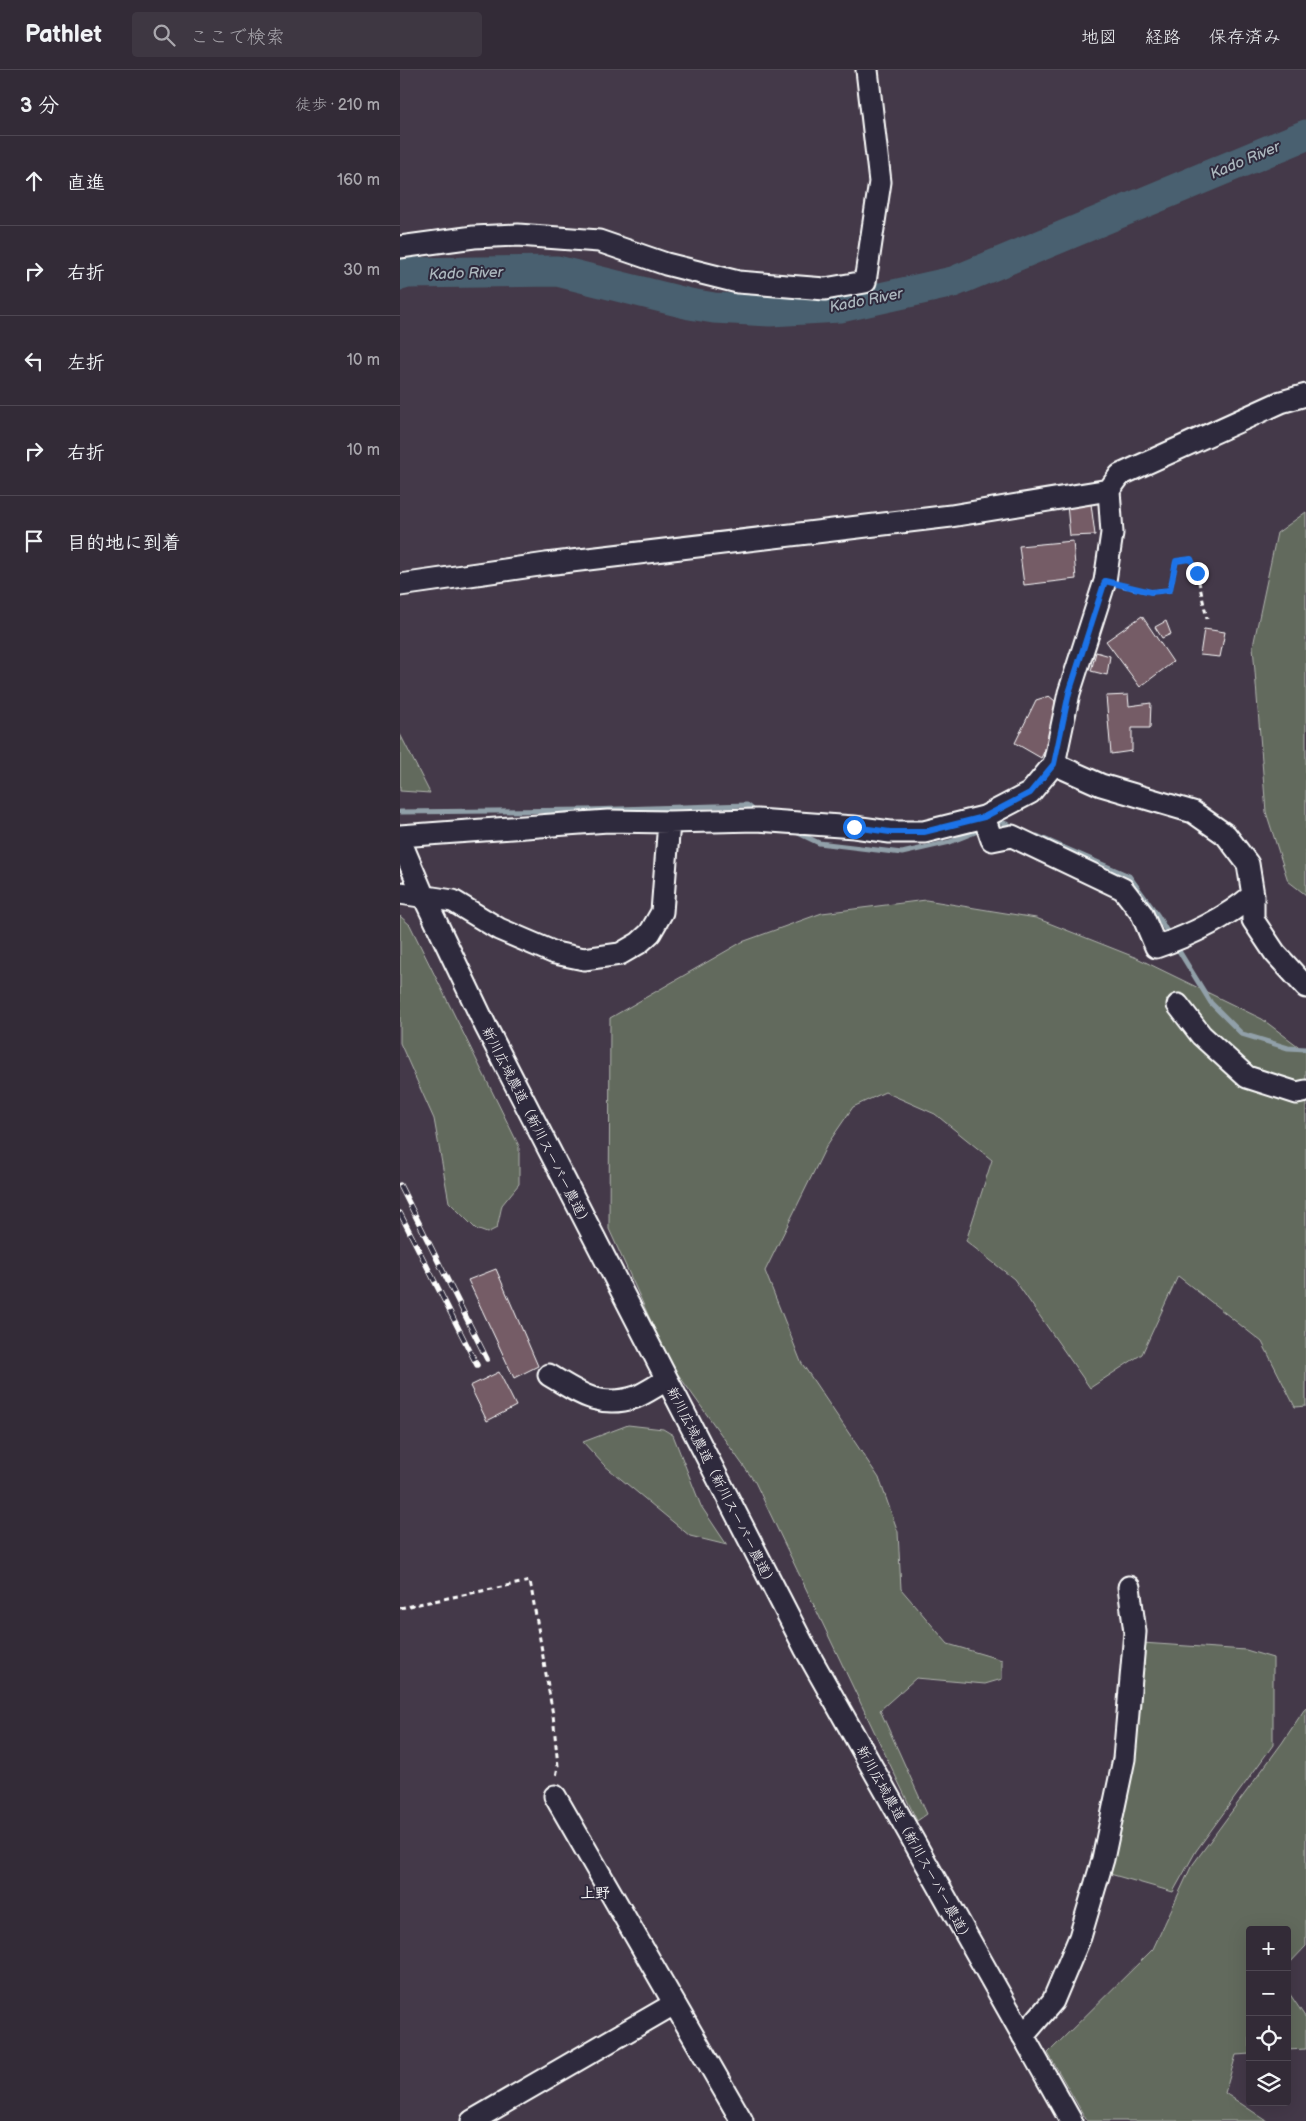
<!DOCTYPE html>
<html lang="ja">
<head>
<meta charset="utf-8">
<style>
	body { margin:0; font-family:"Balsamiq Sans","Klee One",sans-serif; background:#3e3742; color:#f1f3f6 }
	.controls { position:absolute; right:15px; bottom:15px; display:grid; overflow:hidden; border-radius:5px; box-shadow:0 5px 20px #0002 }
	.controls button { width:45px; height:45px; display:grid; place-items:center; padding:0; border:0; border-bottom:1px solid #4e4752; background:#332b37; color:#f1f3f6; font:25px sans-serif }
	.stop { position:absolute; width:15px; height:15px; margin:-11px; border:4px solid #1a73e8; border-radius:50%; background:#fff }
	.stop.end { background:#1a73e8; border-color:#fff; box-shadow:0 1px 5px #0008 }
	.list { margin:0; padding:0; list-style:none }
	h2 { display:flex; justify-content:space-between; align-items:center; height:65px; margin:0; padding:0 20px; font-size:21px }
	h2 small { font-size:16px; font-weight:400; color:#a9a7ad }
	.list li { display:grid; grid-template-columns:32px 1fr auto; gap:15px; align-items:center; box-sizing:border-box; height:90px; padding:0 20px; border-top:1px solid #4e4752 }
	.list b { display:block; font-size:19px; white-space:nowrap }
	.list em { font-size:16px; font-style:normal; color:#a9a7ad }
	.icon { flex:none; width:28px; height:28px; fill:none; stroke:currentColor; stroke-width:2; stroke-linecap:round; stroke-linejoin:round }
	.map { position:relative; flex:none; width:906px; height:2051px; overflow:hidden }
	header { display:flex; align-items:center; gap:30px; box-sizing:border-box; height:70px; padding:0 25px; background:#332b37; border-bottom:1px solid #4e4752 }
	header strong { font-size:24px }
	nav { display:flex; gap:28px; margin-inline-start:auto; font-size:18px }
	.search { width:350px; height:45px; background:#3e3742; display:flex; align-items:center; gap:12px; box-sizing:border-box; padding:0 18px; border-radius:5px; color:#a9a7ad; font-size:19px }
	main { display:flex }
	aside { flex:1; background:#332b37 }
	.map>svg:first-child { display:block }
	.green { fill:#626a5d; stroke:#b0b4ae }
	.lines { fill:none; stroke-linecap:round; stroke-linejoin:round }
	.stream { stroke:#91a0a9; stroke-width:5 }
	.river { stroke:#48616f; stroke-width:31 }
	.building { fill:#745b66; stroke:#fff }
	.minor-casing { stroke:#fff; stroke-width:25 }
	.path { stroke:#fff; stroke-width:3; stroke-dasharray:5 4; stroke-linecap:butt }
	.minor { stroke:#2f2a3d; stroke-width:21 }
	.rail-casing { stroke:#fff; stroke-width:5.5 }
	.rail { stroke:#2f2a3d; stroke-width:4; stroke-dasharray:11; stroke-linecap:butt }
	.route { stroke:#1a73e8; stroke-width:6 }
	.labels { text-anchor:middle; stroke-width:4; stroke-linejoin:round; paint-order:stroke }
	.street-label { font-size:14px; fill:#fff; stroke:#2f2a3d }
	.water-label { font-size:15px; font-style:italic; fill:#adb8be; stroke:#2f2a3d }
	.neighbourhood-label { font-size:15px; font-weight:bold; fill:#fff; stroke:#2f2a3d }
</style>
</head>
<body>
<header>
<strong>Pathlet</strong>
<div class="search"><svg class="icon" aria-label="search" viewBox="0 0 24 24"><circle cx="10" cy="10" r="6"/><path d="M15 15l6 6"/></svg>ここで検索</div>
<nav><a>地図</a><a>経路</a><a>保存済み</a></nav>
</header>
<main>
<aside>
<h2>3 分<small>徒歩 · 210 m</small></h2>
<ul class="list">
<li><svg class="icon" aria-label="ahead" viewBox="0 0 24 24"><path d="M12 20V5M6 11l6-6 6 6"/></svg><div><b>直進</b></div><em>160 m</em></li>
<li><svg class="icon" aria-label="right" viewBox="0 0 24 24"><path d="M7 20v-9h11M14 6l5 5-5 5"/></svg><div><b>右折</b></div><em>30 m</em></li>
<li><svg class="icon" aria-label="left" viewBox="0 0 24 24"><path d="M17 20v-9H6M10 6l-5 5 5 5"/></svg><div><b>左折</b></div><em>10 m</em></li>
<li><svg class="icon" aria-label="right" viewBox="0 0 24 24"><path d="M7 20v-9h11M14 6l5 5-5 5"/></svg><div><b>右折</b></div><em>10 m</em></li>
<li><svg class="icon" aria-label="arrive" viewBox="0 0 24 24"><path d="M6 21V4h12l-3 4 3 4H6"/></svg><div><b>目的地に到着</b></div></li>
</ul>
</aside>
<div class="map">
<svg width="906" height="2051" viewBox="0 0 906 2051">
	<rect width="100%" height="100%" fill="#443949"/>
	<filter id="ink" filterUnits="userSpaceOnUse"><feTurbulence type="fractalNoise" baseFrequency=".02" numOctaves="2"/><feDisplacementMap in="SourceGraphic" scale="10" xChannelSelector="R" yChannelSelector="G"/><feConvolveMatrix kernelMatrix="1 2 1 2 8 2 1 2 1" color-interpolation-filters="sRGB"/></filter>
	<g filter="url(#ink)">
		<path class="green" d="M906 442V825L888 811 866 742 853 576 877 463Z
			M0 664 30 723 0 721Z
			M526 830 636 848 737 888 862 949 906 982V1336L895 1337 862 1272 778 1206 742 1284 690 1318 614 1209 566 1171 592 1090 535 1044 485 1022 453 1037 427 1075 365 1201 401 1292 479 1408 498 1462 501 1519 548 1574 602 1590V1609L585 1614 516 1608 480 1640 527 1744 517 1751 355 1412 270 1293 209 1159 210 948 342 872 422 843Z
			M0 846 10 855 119 1076V1114L102 1135 97 1158 87 1163 76 1159 49 1132 34 1049 0 973Z
			M228 1355 263 1359 273 1365 301 1436 327 1475 290 1466 204 1395 183 1372Z
			M742 1573 846 1580 873 1588V1675L796 1781 773 1822 710 1804Z
			M906 1637V1876L887 1896V1860H850V1984L836 1985 825 2023 867 2051H687L648 1983 753 1879 791 1797 882 1673Z
			M887 1920 906 1948V1979L887 1980Z"/>
		<g class="lines">
			<path class="stream" d="M0 742 187 740 347 735 357 743
				M593 755 601 752 618 758
				M394 761 419 773 502 783 550 772 583 759
				M637 766 729 806 758 846 770 867
				M776 876 811 933 842 964 888 978 906 979"/>
			<path class="river" d="M0 205 7 203 157 201 290 234 314 238 370 241 440 237 553 212 906 65"/>
		</g>
		<path class="building" d="M691 434 695 465 670 466 667 435Z
			M673 471 676 509 624 515 619 476Z
			M742 546 773 592 740 617 706 571Z
			M766 551 771 564 762 568 755 557Z
			M804 559 825 562 820 587 800 585Z
			M696 582 710 586 707 605 691 601Z
			M728 625 729 636 751 633 750 658H732V681L711 684 706 626Z
			M649 626 655 631 651 668 641 688 615 673 636 630Z
			M96 1199 138 1296 114 1308 68 1210Z
			M99 1302 116 1336 87 1351 70 1316Z"/>
		<g class="lines">
			<g class="minor-casing">
				<path id="minor" d="M0 177 74 167 118 165 199 171 266 194 338 212 425 219 465 212 480 112 467 0
					M0 515 146 494 551 446 709 420
					M654 694 701 715 793 742 826 765 848 794 853 825V850L875 883 906 917
					M584 747 592 770 612 766 723 819 742 844 756 877C792 865 823 850 853 825
					M0 766 208 751 269 752 357 750 454 757 490 762H524L584 747 630 723 654 694 669 623 705 511 712 463 709 420 720 405 881 332 906 325
					M0 770 24 827 86 957 405 1578 671 2051
					M0 823 53 831 99 859 155 883 184 889 220 884 239 873 250 863 262 842 269 752
					M778 935 801 965 847 1007 897 1023 906 1021
					M149 1305C179 1323 199 1339 236 1327 246 1323 257 1315 267 1310
					M155 1726 342 2051
					M623 1966 653 1931 680 1867 703 1789 724 1689 735 1562 729 1517
					M72 2051 274 1934"/>
			</g>
			<path class="path" d="M722 516 751 522 770 520 776 491 791 489 797 503 807 549
				M0 1538 130 1511 153 1645 158 1696 156 1707"/>
			<use href="#minor" class="minor"/>
			<g class="rail-casing">
				<path id="rail" d="M0 1115 87 1289
					M0 1143 77 1295"/>
			</g>
			<use href="#rail" class="rail"/>
		</g>
	</g>
	<g class="lines" filter="url(#ink)">
		<path class="route" d="M454 757 490 762H524L584 747 630 723 654 694 669 623 705 511 751 522 770 520 776 491 791 489 797 503"/>
	</g>
	<g class="labels">
		<g class="street-label">
			<text transform="translate(137 1057) rotate(63)" y="5">新川広域農道（新川スーパー農道）</text>
			<text transform="translate(322 1417) rotate(63)" y="5">新川広域農道（新川スーパー農道）</text>
			<text transform="translate(515 1774) rotate(61)" y="5">新川広域農道（新川スーパー農道）</text>
		</g>
		<g class="water-label">
			<text transform="translate(845 90) rotate(-23)" y="5">Kado River</text>
			<text transform="translate(66 203) rotate(-2)" y="5">Kado River</text>
			<text transform="translate(466 230) rotate(-11)" y="5">Kado River</text>
		</g>
		<g class="neighbourhood-label">
			<text x="195" y="1828">上野</text>
		</g>
	</g>
</svg>
<div class="controls">
<button>+</button>
<button>−</button>
<button><svg class="icon" aria-label="locate" viewBox="0 0 24 24"><circle cx="12" cy="12" r="6"/><path d="M12 2v4M12 18v4M2 12h4M18 12h4"/></svg></button>
<button><svg class="icon" aria-label="layers" viewBox="0 0 24 24"><path d="M12 4l9 5-9 5-9-5zM3 14l9 5 9-5"/></svg></button>
</div>
<div class="stop" style="left:454px;top:757px"></div>
<div class="stop end" style="left:797px;top:503px"></div>
</div>
</main>
</body>
</html>
